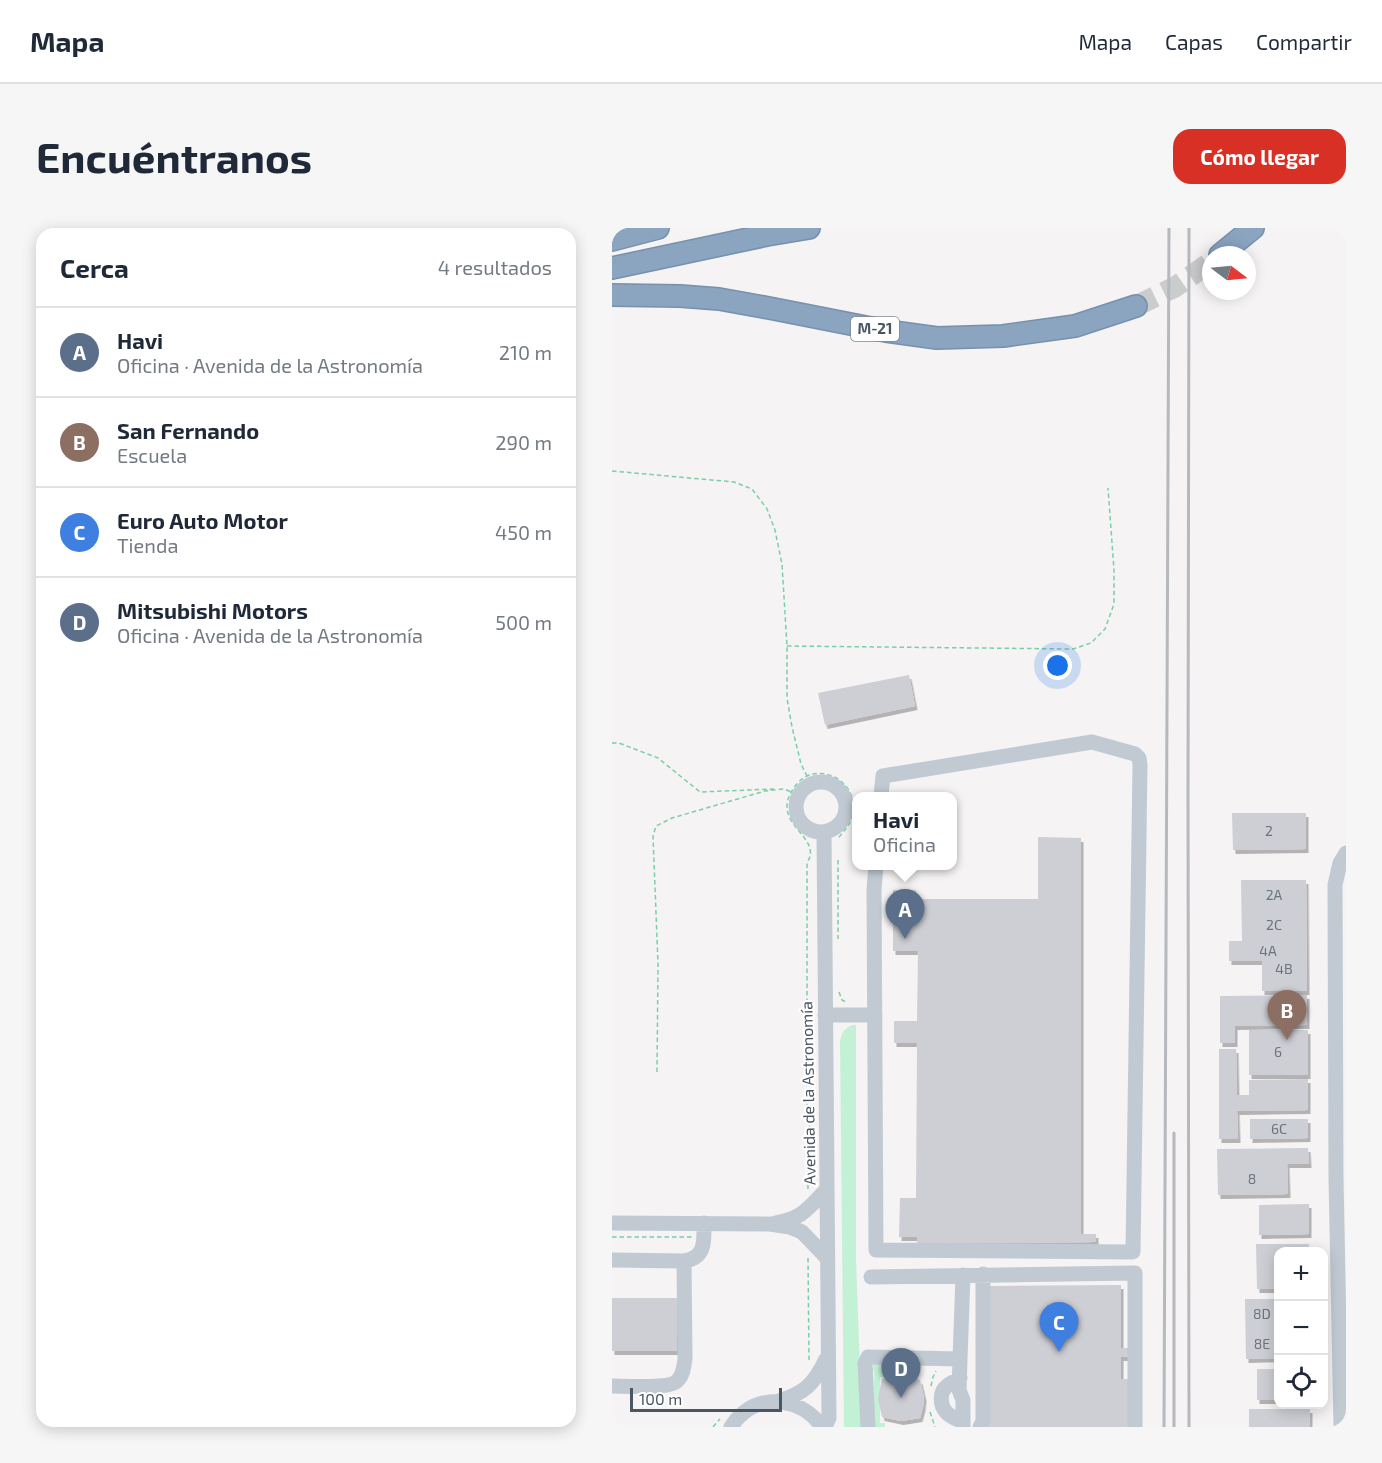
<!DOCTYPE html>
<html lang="es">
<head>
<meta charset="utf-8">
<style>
	body { margin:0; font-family:"Exo 2",sans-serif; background:#f6f6f7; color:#1f2937 }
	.controls { position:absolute; right:18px; bottom:18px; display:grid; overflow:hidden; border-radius:12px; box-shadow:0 3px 15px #0003 }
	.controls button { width:54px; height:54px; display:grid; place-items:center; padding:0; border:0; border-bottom:2px solid #e0e1e3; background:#fff; color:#1f2937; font:30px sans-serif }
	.compass { position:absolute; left:590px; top:18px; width:54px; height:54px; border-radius:50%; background:#fff; box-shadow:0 3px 15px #0003; rotate:106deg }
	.scale { position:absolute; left:18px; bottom:15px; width:152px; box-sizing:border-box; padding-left:6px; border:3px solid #4a5661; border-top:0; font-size:16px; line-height:21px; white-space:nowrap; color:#4a5661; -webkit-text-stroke:4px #fff; paint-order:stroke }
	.you { position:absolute; left:446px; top:438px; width:21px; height:21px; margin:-15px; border:4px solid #fff; border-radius:50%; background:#1a73e8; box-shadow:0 0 0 9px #1a73e833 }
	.badge { display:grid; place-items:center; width:39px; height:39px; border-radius:50%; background:#d93025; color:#fff; font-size:20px; font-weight:700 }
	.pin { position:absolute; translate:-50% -50px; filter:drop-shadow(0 2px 3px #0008) }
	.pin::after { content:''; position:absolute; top:32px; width:21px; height:18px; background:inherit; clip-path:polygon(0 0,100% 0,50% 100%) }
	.popup { position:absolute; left:240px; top:564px; width:105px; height:78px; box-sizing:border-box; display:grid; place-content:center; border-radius:12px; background:#fff; filter:drop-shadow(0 2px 4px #0005); font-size:20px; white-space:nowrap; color:#747a83 }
	.popup b { font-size:22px; color:#1f2937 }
	.popup::after { content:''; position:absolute; left:50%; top:100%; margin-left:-12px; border:12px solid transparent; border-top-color:#fff }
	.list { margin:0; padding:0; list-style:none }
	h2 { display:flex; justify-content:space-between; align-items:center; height:78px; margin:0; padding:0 24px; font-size:26px }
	h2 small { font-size:20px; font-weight:400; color:#747a83 }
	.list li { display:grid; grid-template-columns:39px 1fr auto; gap:18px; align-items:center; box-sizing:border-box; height:90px; padding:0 24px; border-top:2px solid #e0e1e3 }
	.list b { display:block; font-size:22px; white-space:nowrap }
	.list p { margin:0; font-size:20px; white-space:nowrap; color:#747a83 }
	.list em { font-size:20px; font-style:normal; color:#747a83 }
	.icon { flex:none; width:33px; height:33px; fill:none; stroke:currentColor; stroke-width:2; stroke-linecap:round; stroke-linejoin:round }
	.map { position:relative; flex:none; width:734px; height:1199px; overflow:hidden; border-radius:18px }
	header { display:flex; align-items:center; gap:36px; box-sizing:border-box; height:84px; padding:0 30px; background:#fff; border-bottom:2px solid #e0e1e3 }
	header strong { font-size:28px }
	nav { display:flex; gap:33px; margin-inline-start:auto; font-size:21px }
	.intro { display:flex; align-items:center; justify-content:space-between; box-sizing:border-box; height:144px; padding:0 36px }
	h1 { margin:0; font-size:42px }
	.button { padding:15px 27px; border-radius:18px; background:#d93025; color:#fff; font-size:21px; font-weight:700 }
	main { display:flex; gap:36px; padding:0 36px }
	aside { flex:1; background:#fff; border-radius:18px; box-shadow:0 3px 15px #0003 }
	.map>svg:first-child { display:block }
	.green { fill:#c3f1d5 }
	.building { fill:#cdcfd5; filter:url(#shadow) }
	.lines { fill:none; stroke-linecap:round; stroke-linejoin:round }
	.highway-tunnel { stroke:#caccce; stroke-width:21; stroke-dasharray:21 10; stroke-linecap:butt }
	.highway-casing { stroke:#7690ad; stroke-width:24 }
	.path { stroke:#7ad0a6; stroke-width:1.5; stroke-dasharray:4.5 3; stroke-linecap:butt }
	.minor { stroke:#c1cad2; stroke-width:15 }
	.highway { stroke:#8ba5c1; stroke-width:21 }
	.rail { stroke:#b5b8bd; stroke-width:3 }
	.labels { text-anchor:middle; stroke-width:4.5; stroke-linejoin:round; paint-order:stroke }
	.number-label { font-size:14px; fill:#6b747e }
	.shield { fill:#fff; stroke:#808990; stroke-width:1.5 }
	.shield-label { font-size:15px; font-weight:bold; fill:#4a5661 }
	.street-label { font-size:16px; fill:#4a5661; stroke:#fff }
</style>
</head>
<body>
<header>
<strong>Mapa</strong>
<nav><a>Mapa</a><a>Capas</a><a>Compartir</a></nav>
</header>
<div class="intro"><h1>Encuéntranos</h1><a class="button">Cómo llegar</a></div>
<main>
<aside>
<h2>Cerca<small>4 resultados</small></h2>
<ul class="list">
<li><span class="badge" style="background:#5c6f8a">A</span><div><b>Havi</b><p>Oficina · Avenida de la Astronomía</p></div><em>210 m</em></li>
<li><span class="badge" style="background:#8d6e63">B</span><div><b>San Fernando</b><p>Escuela</p></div><em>290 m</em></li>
<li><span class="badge" style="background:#3f7fe0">C</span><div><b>Euro Auto Motor</b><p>Tienda</p></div><em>450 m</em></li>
<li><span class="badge" style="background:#5c6f8a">D</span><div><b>Mitsubishi Motors</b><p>Oficina · Avenida de la Astronomía</p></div><em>500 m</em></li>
</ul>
</aside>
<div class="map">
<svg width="734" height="1199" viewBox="0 0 734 1199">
	<defs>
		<filter id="shadow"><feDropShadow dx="2.5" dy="4" stdDeviation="0" flood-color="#0004"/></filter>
	</defs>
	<rect width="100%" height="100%" fill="#f5f3f3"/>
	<path class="green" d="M241 797H244V1031L250 1199H232L228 815C229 805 232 800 241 797Z
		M274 1134 275 1143 304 1142V1149H268V1195H273V1199H262V1143H259L263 1135Z"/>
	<path class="building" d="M297 447 303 478 213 497 206 465Z
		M620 585H694V621L621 622Z
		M426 609 469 610V1006H484V1014L305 1015V1009H287L288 970H304L305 815H282V793H305L306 723H281V662H304V671H426Z
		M629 652H694L695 763H650V733H617V713H630Z
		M695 767V797L623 798V815H608V768Z
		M637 802H696V847H637Z
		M607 821H624L625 867H637V852L696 851V882L625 883 626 911H607Z
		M638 891H696V910L638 911Z
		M696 920 697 936H675L676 966 606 967 605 921Z
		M697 976V1006L647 1007V977Z
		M644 1016H697V1024H666V1061H645Z
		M509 1057V1120H519V1129H509V1151H519V1199H375V1058Z
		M0 1070H65V1123H0Z
		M633 1071H666V1130L634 1131Z
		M645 1141H666V1172H645Z
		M284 1148 298 1149 308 1152 312 1169 311 1179 308 1190 289 1193 270 1189 266 1171 269 1155 270 1151Z
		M637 1181H698V1199H637Z"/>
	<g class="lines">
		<path class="highway-tunnel" d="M524 78 563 59 599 34"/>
		<g class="highway-casing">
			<path id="highway" d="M0 12 46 0
				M608 27 641 0
				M0 40 155 7 197 0
				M0 67 68 68 107 71 157 80 274 103 325 110 391 108 463 98 524 78"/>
		</g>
		<path class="path" d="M0 243 122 254 140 261 155 281 163 302 170 336 175 418V470L180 499 189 536 199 556
			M175 418 461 421 479 415 493 401 502 376V342L496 260
			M0 515H7L46 530 88 564 162 561
			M226 632V711
			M227 764 230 772 234 774
			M45 844 46 736 41 608 44 598 60 590 153 563 172 561 187 567
			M196 961 195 908C199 902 199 899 195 894V635C213 607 153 596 184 557 206 529 253 556 239 592 236 600 230 604 226 611
			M0 1009H80
			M196 1030 197 1131 198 1133
			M319 1158 321 1149 324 1143
			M318 1184 323 1199
			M101 1199 108 1191"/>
		<path class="minor" d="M184 579a25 25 0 1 1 50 0a25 25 0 1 1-50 0Z
			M212 604 217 1190 213 1199
			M264 638 262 661 264 1022 521 1024 528 537 527 530 523 526 480 514 271 548 269 568
			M213 787H263
			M0 995 158 996 178 999 190 1004 215 1030
			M164 995C192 990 196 980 215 961
			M0 1032 72 1033C94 1030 92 1013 92 995
			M259 1049 523 1045V1199
			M348 1131 351 1047
			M348 1150C344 1153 338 1155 335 1158 327 1164 328 1177 334 1184 338 1189 345 1191 351 1194
			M0 1158C12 1158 58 1161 65 1153 71 1148 72 1138 73 1131L72 1033
			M167 1173C193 1165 202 1156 214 1131
			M119 1199C122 1195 124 1191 128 1188 152 1164 192 1172 210 1199
			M256 1199 253 1135 256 1129 348 1131 347 1162 351 1172V1199
			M368 1199 371 1193V1046
			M729 1199 724 950 723 657 728 635 734 625"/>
		<use href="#highway" class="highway"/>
		<path class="rail" d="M552 1199 557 0
			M562 1199V905
			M577 1199 576 567 577 0"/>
	</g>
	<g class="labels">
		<g class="number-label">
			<text x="657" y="608">2</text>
			<text x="662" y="672">2A</text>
			<text x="662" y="702">2C</text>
			<text x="656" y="728">4A</text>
			<text x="672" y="746">4B</text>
			<text x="666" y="829">6</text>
			<text x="667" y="906">6C</text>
			<text x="640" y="956">8</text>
			<text x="650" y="1091">8D</text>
			<text x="650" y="1121">8E</text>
		</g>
		<rect class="shield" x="239" y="89" width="48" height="24" rx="4.5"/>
		<g class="shield-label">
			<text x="263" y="106">M-21</text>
		</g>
		<g class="street-label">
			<text transform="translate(196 865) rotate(-91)" y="6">Avenida de la Astronomía</text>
		</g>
	</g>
</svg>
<div class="controls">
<button>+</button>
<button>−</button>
<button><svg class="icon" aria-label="locate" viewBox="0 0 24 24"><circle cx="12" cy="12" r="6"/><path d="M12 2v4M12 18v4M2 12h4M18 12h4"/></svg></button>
</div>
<svg class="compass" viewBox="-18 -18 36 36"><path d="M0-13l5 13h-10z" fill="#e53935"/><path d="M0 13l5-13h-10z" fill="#747a83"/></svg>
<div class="scale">100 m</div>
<div class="you"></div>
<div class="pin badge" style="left:293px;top:711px;background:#5c6f8a">A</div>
<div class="popup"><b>Havi</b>Oficina</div>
<div class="pin badge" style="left:675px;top:812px;background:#8d6e63">B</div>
<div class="pin badge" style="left:447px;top:1124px;background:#3f7fe0">C</div>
<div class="pin badge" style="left:289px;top:1170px;background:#5c6f8a">D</div>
</div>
</main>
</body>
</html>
